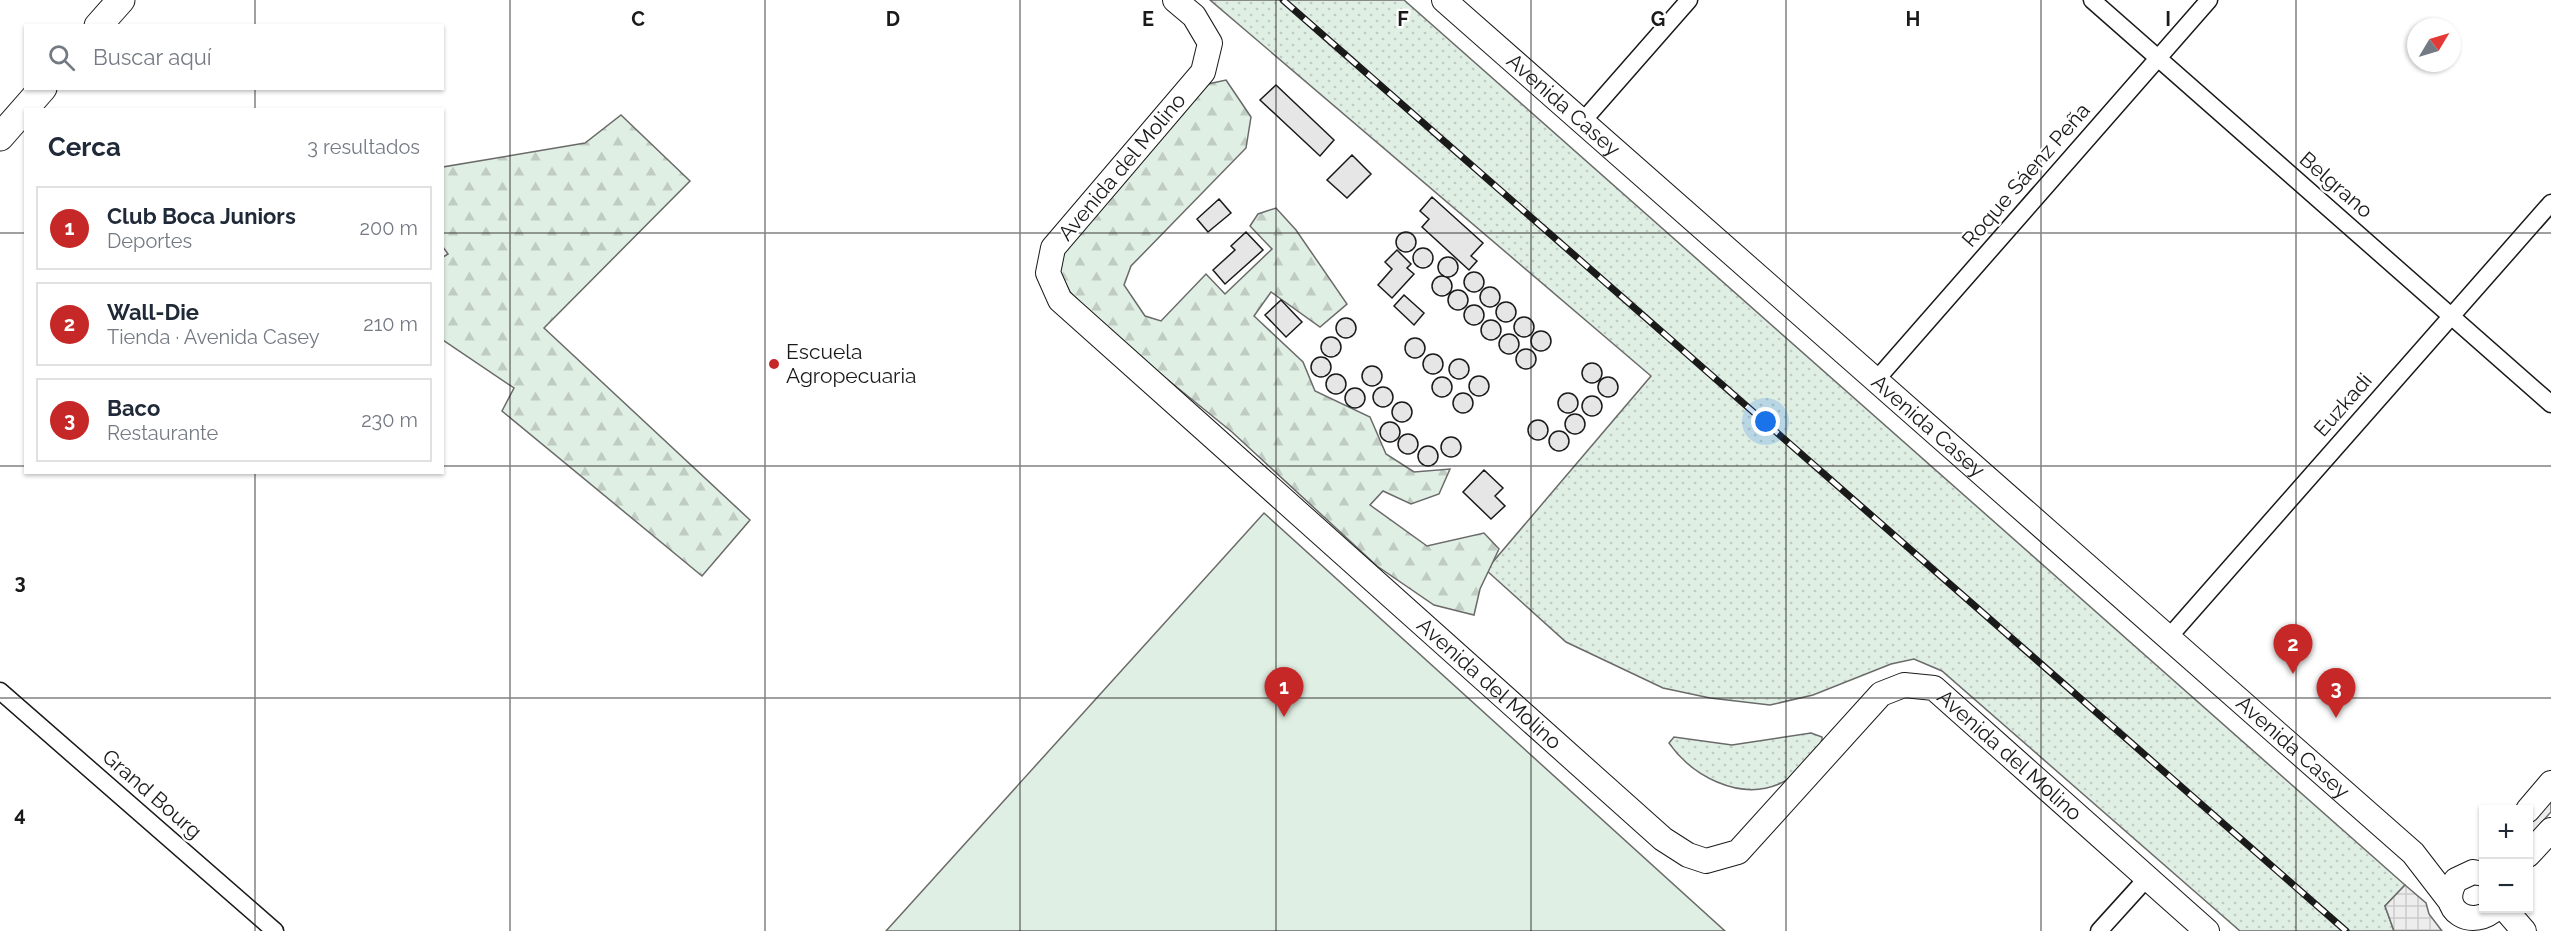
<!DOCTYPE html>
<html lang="es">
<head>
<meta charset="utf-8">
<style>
	body { margin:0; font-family:Raleway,sans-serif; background:#f2f2f3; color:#1f2937 }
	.controls { position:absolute; right:18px; bottom:18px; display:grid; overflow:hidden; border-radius:0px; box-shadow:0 2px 4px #0004 }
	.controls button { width:54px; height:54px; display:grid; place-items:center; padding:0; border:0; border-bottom:2px solid #e0e1e3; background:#fff; color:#1f2937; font:30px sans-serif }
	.compass { position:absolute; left:2407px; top:18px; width:54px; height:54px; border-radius:50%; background:#fff; box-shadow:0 2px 4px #0004; rotate:52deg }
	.you { position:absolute; left:1766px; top:422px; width:21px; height:21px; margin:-15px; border:4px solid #fff; border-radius:50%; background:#1a73e8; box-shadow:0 0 0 9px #1a73e833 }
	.badge { display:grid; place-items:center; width:39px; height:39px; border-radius:50%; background:#c62828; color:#fff; font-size:20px; font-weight:700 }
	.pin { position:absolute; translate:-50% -50px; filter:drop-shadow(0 2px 3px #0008) }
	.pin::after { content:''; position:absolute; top:32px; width:21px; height:18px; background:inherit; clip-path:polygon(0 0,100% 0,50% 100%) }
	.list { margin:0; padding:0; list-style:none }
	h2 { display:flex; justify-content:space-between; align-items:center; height:78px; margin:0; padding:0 24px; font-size:26px }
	h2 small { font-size:20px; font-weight:400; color:#747a83 }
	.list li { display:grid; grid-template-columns:39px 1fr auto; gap:18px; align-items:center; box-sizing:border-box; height:84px; margin:0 12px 12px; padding:0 12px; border:2px solid #e0e1e3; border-radius:0px }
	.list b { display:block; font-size:22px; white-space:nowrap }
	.list p { margin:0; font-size:20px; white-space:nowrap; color:#747a83 }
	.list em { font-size:20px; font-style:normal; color:#747a83 }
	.icon { flex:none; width:33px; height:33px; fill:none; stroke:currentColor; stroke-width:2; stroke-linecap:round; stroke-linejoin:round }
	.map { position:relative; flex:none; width:2551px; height:931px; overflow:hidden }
	.search { position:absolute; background:#fff; box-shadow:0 2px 4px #0004; left:24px; top:24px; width:420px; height:66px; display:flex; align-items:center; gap:15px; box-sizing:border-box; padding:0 21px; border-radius:0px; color:#747a83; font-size:22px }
	.panel { position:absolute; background:#fff; box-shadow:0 2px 4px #0004; left:24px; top:108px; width:420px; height:366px; border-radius:0px }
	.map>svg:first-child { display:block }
	.grass { fill:url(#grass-dots); stroke:#6a6a6a; stroke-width:1.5 }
	.forest { fill:url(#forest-firs); stroke:#6a6a6a; stroke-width:1.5 }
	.green { fill:#e0efe3; stroke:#6a6a6a; stroke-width:1.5 }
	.parking { fill:#ededed; stroke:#6a6a6a; stroke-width:1.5 }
	.plaza { fill:url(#plaza-grid); stroke:#6a6a6a; stroke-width:1.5 }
	.building { fill:#e6e6e6; stroke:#1a1a1a; stroke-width:1.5 }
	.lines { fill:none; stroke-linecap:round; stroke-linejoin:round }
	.street-casing { stroke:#1a1a1a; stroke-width:19 }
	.secondary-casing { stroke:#1a1a1a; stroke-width:26 }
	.primary-casing { stroke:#1a1a1a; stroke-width:29 }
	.street { stroke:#fff; stroke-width:16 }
	.secondary { stroke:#fff; stroke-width:24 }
	.primary { stroke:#fff; stroke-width:27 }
	.rail-casing { stroke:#1a1a1a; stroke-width:7 }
	.rail { stroke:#fff; stroke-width:4.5; stroke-dasharray:14; stroke-linecap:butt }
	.grid { fill:none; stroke:#1a1a1a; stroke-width:1.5; stroke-opacity:0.55 }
	.poi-dot { fill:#c62828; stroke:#fff; stroke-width:2 }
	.labels { text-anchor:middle; stroke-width:4.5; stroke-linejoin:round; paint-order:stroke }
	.street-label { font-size:21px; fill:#1a1a1a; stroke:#fff }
	.poi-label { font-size:21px; fill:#1a1a1a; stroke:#fff; text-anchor:start }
	.grid-label { font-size:20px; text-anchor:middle; font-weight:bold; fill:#1a1a1a; stroke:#fff; stroke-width:4.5; stroke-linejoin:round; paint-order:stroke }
</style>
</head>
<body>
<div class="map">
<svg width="2551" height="931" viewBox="0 0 2551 931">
	<defs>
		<pattern id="grass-dots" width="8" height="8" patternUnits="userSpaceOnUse" patternTransform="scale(1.5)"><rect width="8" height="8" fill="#e0efe3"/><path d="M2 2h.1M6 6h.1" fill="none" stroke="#c0ccc2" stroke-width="1.8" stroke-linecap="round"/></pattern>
		<pattern id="forest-firs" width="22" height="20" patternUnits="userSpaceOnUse" patternTransform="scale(1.5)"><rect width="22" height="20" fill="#e0efe3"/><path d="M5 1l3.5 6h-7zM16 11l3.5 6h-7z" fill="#c0ccc2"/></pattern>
		<pattern id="plaza-grid" width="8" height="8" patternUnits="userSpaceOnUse" patternTransform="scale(1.5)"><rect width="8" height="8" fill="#ededed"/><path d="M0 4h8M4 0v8" fill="none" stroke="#cbcbcb"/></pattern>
	</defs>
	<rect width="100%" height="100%" fill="#fff"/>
	<path class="grass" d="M1210 0H1404L2405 885 2385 906 2394 931H2240L1942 671 1914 659 1891 664 1813 695 1770 705 1710 698 1663 688 1566 642 1486 570 1651 376Z
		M1811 733 1822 737V742C1809 758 1797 776 1779 784 1739 801 1692 776 1669 743L1674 737 1732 745Z"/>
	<path class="forest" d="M1226 80 1251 117 1246 148 1131 266 1124 285 1145 316 1161 321 1206 274 1225 294 1272 249 1250 226 1258 214 1276 208 1296 230 1347 304 1320 327 1271 292 1254 316 1303 362 1315 391 1370 417 1386 454 1414 472 1450 469 1439 494 1411 504 1383 491 1370 505 1427 546 1484 533 1499 549 1480 589 1474 615 1434 605 1377 566 1232 432 1115 337 1070 292 1059 270 1066 248 1208 84Z
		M621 115 690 181 544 328 750 520 702 576 502 411 514 388 443 340V257L448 254 443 247V167L585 143Z"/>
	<path class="green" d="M1264 513 1725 931H886Z"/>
	<path class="parking" d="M2551 793V812L2529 836 2528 819Z"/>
	<path class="plaza" d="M2405 885 2426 903 2429 914 2442 931H2394L2385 906Z"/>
	<path class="building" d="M1276 85 1334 140 1320 156 1260 100Z
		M1352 155 1371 174 1347 198 1327 180Z
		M1432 197 1483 243 1471 256 1477 261 1469 270 1422 227 1429 219 1420 211Z
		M1219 199 1231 213 1208 232 1197 219Z
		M1396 242a10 10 0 1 1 20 0a10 10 0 1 1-20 0Z
		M1246 232 1263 250 1225 284 1213 270 1235 250 1231 246Z
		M1413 258a10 10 0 1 1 20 0a10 10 0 1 1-20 0Z
		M1397 250 1411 264 1407 268 1414 274 1392 298 1378 285 1392 269 1385 262Z
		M1438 267a10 10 0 1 1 20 0a10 10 0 1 1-20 0Z
		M1464 282a10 10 0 1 1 20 0a10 10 0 1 1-20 0Z
		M1432 286a10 10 0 1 1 20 0a10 10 0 1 1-20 0Z
		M1480 297a10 10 0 1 1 20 0a10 10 0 1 1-20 0Z
		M1448 300a10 10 0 1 1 20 0a10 10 0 1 1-20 0Z
		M1404 295 1424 313 1414 325 1394 306Z
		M1281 300 1302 322 1286 337 1265 315Z
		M1496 312a10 10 0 1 1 20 0a10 10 0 1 1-20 0Z
		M1464 315a10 10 0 1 1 20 0a10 10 0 1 1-20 0Z
		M1514 327a10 10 0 1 1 20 0a10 10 0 1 1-20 0Z
		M1336 328a10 10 0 1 1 20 0a10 10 0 1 1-20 0Z
		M1481 330a10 10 0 1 1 20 0a10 10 0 1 1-20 0Z
		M1531 341a10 10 0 1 1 20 0a10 10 0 1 1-20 0Z
		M1499 344a10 10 0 1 1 20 0a10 10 0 1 1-20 0Z
		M1321 347a10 10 0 1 1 20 0a10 10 0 1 1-20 0Z
		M1405 348a10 10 0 1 1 20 0a10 10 0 1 1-20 0Z
		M1516 359a10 10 0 1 1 20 0a10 10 0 1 1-20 0Z
		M1423 364a10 10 0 1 1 20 0a10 10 0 1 1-20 0Z
		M1311 367a10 10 0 1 1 20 0a10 10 0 1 1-20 0Z
		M1449 369a10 10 0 1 1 20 0a10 10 0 1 1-20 0Z
		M1582 373a10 10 0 1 1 20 0a10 10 0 1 1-20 0Z
		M1362 376a10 10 0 1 1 20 0a10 10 0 1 1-20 0Z
		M1326 384a10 10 0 1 1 20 0a10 10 0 1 1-20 0Z
		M1469 386a10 10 0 1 1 20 0a10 10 0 1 1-20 0Z
		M1432 387a10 10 0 1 1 20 0a10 10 0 1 1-20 0Z
		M1598 387a10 10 0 1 1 20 0a10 10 0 1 1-20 0Z
		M1373 397a10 10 0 1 1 20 0a10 10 0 1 1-20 0Z
		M1345 398a10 10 0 1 1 20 0a10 10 0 1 1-20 0Z
		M1453 403a10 10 0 1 1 20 0a10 10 0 1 1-20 0Z
		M1558 403a10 10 0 1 1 20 0a10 10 0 1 1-20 0Z
		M1582 406a10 10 0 1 1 20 0a10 10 0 1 1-20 0Z
		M1392 412a10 10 0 1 1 20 0a10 10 0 1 1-20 0Z
		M1565 424a10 10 0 1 1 20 0a10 10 0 1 1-20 0Z
		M1528 430a10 10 0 1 1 20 0a10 10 0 1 1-20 0Z
		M1380 432a10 10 0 1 1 20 0a10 10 0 1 1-20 0Z
		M1549 441a10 10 0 1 1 20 0a10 10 0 1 1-20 0Z
		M1398 444a10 10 0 1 1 20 0a10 10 0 1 1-20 0Z
		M1441 447a10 10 0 1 1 20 0a10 10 0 1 1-20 0Z
		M1418 456a10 10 0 1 1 20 0a10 10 0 1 1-20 0Z
		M1484 470 1503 488 1495 496 1505 506 1491 519 1463 492Z"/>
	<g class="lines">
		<g class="street-casing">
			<path id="street" d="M2092 0 2551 404
				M1582 122 1689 0
				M1877 379 2209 0
				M2169 637 2551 203
				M0 691 275 931
				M2099 931 2147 878"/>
		</g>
		<g class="secondary-casing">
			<g id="secondary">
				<path id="s1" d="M1175 0 1194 16 1210 43 1203 72 1053 248 1048 273 1060 300 1663 839 1688 855 1706 861 1738 852 1881 694 1904 685 1934 688 2207 931"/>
				<path id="s2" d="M1444 0 2413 853 2450 901"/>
				<path d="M2528 810 2551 783"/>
				<path d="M2528 855 2551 830"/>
				<path d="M2484 874 2473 872 2456 880C2436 911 2473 931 2496 908"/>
				<path d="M2504 908 2524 931"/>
			</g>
		</g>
		<g class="primary-casing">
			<path id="primary" d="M98 26 121 0
				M0 137 43 88"/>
		</g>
		<use href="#street" class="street"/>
		<use href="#secondary" class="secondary"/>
		<use href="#primary" class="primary"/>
		<g class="rail-casing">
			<path id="rail" d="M1283 0 2346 931"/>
		</g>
		<use href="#rail" class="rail"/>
	</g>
	<path class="grid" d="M255 0V26M510 0V931M765 0V931M1020 0V931M1276 0V931M1531 0V931M1786 0V931M2041 0V931M2296 0V931M255 88V110M0 233H26M442 233H2551M0 466H26M442 466H2551M255 472V931M0 698H2551"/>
	<circle class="poi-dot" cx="774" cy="364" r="6"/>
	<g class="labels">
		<g class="street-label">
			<text dy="7" stroke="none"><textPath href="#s2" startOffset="159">Avenida Casey</textPath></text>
			<text transform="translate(1122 167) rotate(-50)" y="7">Avenida del Molino</text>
			<text transform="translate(2026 175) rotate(-49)" y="7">Roque Sáenz Peña</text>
			<text transform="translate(2336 185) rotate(41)" y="7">Belgrano</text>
			<text transform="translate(2343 405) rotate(-49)" y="7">Euzkadi</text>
			<text dy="7" stroke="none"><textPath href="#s2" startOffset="645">Avenida Casey</textPath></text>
			<text dy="7" stroke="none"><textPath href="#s1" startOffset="948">Avenida del Molino</textPath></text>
			<text dy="7" stroke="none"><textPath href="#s2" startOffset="1131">Avenida Casey</textPath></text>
			<text dy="7" stroke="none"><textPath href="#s1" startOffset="1632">Avenida del Molino</textPath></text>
			<text transform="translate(152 794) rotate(41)" y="7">Grand Bourg</text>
		</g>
		<g class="poi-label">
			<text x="786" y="359">Escuela<tspan x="786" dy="24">Agropecuaria</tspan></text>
		</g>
	</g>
	<g class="grid-label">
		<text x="638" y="26">C</text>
		<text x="893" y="26">D</text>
		<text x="1148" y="26">E</text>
		<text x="1403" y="26">F</text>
		<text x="1658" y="26">G</text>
		<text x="1913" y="26">H</text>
		<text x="2168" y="26">I</text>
		<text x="20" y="589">3</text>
		<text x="20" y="821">4</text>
	</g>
</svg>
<div class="controls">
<button>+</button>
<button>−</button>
</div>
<svg class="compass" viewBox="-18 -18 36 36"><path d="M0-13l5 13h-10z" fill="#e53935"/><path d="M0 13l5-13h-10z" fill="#747a83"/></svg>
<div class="you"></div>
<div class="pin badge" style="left:1284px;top:717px">1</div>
<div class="pin badge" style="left:2293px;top:674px">2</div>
<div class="pin badge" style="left:2336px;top:718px">3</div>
<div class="search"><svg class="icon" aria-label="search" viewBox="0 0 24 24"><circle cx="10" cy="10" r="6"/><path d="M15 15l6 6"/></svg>Buscar aquí</div>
<section class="panel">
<h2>Cerca<small>3 resultados</small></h2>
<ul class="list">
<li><span class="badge">1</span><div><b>Club Boca Juniors</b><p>Deportes</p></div><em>200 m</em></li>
<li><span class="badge">2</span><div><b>Wall-Die</b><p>Tienda · Avenida Casey</p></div><em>210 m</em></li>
<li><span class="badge">3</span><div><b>Baco</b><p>Restaurante</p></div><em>230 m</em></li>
</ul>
</section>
</div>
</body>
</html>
